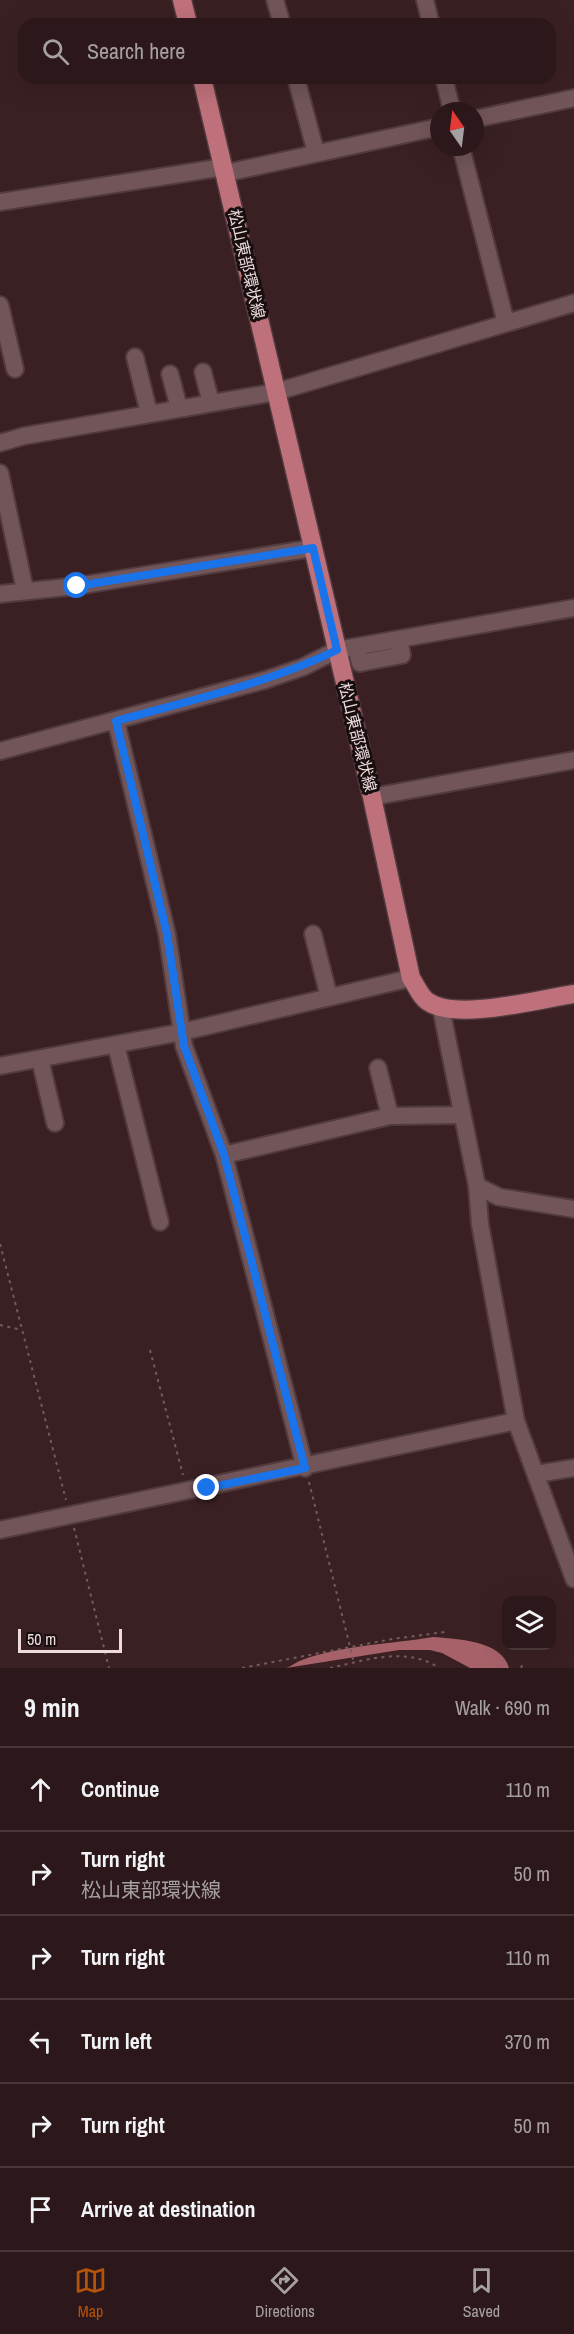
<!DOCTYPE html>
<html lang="en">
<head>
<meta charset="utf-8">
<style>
	body { margin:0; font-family:"Archivo Narrow","Noto Sans JP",sans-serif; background:#382527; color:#f1f3f6 }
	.controls { position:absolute; right:18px; bottom:18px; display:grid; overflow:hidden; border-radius:12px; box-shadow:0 6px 24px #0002 }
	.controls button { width:54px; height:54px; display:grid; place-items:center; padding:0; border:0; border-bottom:2px solid #483739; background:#2c181a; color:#f1f3f6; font:30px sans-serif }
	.compass { position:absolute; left:430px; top:102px; width:54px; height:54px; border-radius:50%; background:#2c181a; box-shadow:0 6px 24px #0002; rotate:346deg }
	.scale { position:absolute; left:18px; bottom:15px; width:104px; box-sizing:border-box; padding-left:6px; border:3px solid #eddbdd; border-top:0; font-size:16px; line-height:21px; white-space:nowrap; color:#eddbdd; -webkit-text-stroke:4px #190e0f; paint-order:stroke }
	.stop { position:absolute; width:18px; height:18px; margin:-14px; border:4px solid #1a73e8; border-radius:50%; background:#fff }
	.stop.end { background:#1a73e8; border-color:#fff; box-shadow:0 2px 6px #0008 }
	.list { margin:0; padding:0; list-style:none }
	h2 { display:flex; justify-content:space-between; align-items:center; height:78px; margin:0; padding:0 24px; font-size:26px }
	h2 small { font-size:20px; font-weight:400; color:#a6a0a2 }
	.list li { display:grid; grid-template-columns:39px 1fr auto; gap:18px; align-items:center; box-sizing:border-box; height:84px; padding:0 24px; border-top:2px solid #483739 }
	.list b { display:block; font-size:22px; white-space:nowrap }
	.list p { margin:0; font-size:20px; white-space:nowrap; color:#a6a0a2 }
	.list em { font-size:20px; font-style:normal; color:#a6a0a2 }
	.icon { flex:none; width:33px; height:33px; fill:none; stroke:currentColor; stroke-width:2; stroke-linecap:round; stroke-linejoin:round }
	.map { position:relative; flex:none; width:574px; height:1668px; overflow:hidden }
	.search { position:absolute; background:#2c181a; box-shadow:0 6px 24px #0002; left:18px; right:18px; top:18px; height:66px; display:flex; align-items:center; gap:15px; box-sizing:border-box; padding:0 21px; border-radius:18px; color:#a6a0a2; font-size:22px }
	.sheet { height:582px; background:#2c181a }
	nav { display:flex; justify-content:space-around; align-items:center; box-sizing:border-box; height:84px; border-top:2px solid #483739; background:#2c181a; font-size:16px; color:#a6a0a2 }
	nav a { display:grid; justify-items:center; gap:3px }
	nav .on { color:#b45309 }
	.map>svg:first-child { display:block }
	.water { fill:#a66169 }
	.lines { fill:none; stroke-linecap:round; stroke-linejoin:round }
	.minor-casing { stroke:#513b3f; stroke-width:20 }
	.major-casing { stroke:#513b3f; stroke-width:21 }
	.path { stroke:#735c5e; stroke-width:2; stroke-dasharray:3 4.5; stroke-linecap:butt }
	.minor { stroke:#725558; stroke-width:16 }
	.major { stroke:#bf717b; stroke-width:18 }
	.route { stroke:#1a73e8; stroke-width:8 }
	.labels { text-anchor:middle; stroke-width:6; stroke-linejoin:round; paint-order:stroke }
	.street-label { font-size:16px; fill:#eddbdd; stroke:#190e0f }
</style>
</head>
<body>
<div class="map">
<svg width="574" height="1668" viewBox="0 0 574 1668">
	<rect width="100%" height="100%" fill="#3a2023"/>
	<path class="water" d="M433 1637C456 1639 502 1640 509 1668H470L442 1653 430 1650H399L286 1668C292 1666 296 1662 302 1660 342 1645 391 1644 433 1637Z"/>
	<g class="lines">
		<g class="minor-casing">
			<path id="minor" d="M275 0 282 24
				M425 0 431 24
				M296 78 316 153
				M444 78 452 111
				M475 119 574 98
				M461 147 506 323
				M226 173 439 127
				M0 202 224 167
				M0 305 15 369
				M135 357 149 413
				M203 372 211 403
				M170 374 179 408
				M0 443 24 436 276 392 574 303
				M0 473 25 590
				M0 594 77 586 313 548
				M356 647 360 663 402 655 399 639
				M116 721 167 934 184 1046 224 1155 305 1468
				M0 751 265 680 303 667 337 650 574 608
				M372 797 574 760
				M313 934 329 997
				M441 1008 477 1186 480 1224 516 1421 574 1579
				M116 1045 160 1222
				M40 1059 55 1123
				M0 1066 182 1032 411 978
				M378 1068 390 1116
				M224 1155 390 1116 462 1115
				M477 1186 499 1197 574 1209
				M536 1474 574 1468
				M0 1530 516 1421"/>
		</g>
		<g class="major-casing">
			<path id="major" d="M182 0 188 24
				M202 78 372 797 411 978C416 985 420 996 427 1001 455 1022 539 999 574 994"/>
		</g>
		<path class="path" d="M0 1244 66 1500
			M0 1325 22 1330
			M150 1350 183 1475
			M309 1482 354 1663
			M74 1528 109 1668
			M242 1668 392 1639 445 1632
			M330 1668C366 1660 407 1646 439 1668
			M521 1668 523 1663"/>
		<use href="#minor" class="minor"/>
		<use href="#major" class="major"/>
	</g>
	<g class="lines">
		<path class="route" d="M77 586 313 548 337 650C267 684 190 700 116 721L167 934 184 1046 224 1155 305 1468 207 1488"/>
	</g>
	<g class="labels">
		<g class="street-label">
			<text transform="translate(247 264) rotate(77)" y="6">松山東部環状線</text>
			<text transform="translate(358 737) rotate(76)" y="6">松山東部環状線</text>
		</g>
	</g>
</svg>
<div class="controls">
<button><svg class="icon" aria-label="layers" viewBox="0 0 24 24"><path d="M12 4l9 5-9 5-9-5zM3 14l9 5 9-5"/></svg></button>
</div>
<svg class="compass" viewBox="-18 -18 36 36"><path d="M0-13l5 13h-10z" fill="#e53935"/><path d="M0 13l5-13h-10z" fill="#a6a0a2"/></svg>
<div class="scale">50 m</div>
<div class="stop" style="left:77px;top:586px"></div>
<div class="stop end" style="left:207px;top:1488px"></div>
<div class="search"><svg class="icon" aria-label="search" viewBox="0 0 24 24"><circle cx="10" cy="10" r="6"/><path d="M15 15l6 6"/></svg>Search here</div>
</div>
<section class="sheet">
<h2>9 min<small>Walk · 690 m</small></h2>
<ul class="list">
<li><svg class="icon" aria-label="ahead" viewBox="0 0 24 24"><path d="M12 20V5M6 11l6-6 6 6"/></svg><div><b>Continue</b></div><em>110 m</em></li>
<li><svg class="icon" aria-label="right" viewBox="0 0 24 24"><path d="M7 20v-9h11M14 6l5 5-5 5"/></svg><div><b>Turn right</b><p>松山東部環状線</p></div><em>50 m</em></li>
<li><svg class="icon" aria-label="right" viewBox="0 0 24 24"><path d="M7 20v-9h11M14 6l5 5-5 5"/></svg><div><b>Turn right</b></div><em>110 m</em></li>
<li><svg class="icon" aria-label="left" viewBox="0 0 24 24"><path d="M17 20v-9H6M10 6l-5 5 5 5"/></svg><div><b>Turn left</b></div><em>370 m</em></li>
<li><svg class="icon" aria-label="right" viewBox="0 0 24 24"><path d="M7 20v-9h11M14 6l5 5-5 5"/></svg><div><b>Turn right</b></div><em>50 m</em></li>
<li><svg class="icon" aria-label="arrive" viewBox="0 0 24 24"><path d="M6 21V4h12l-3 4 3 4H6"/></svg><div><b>Arrive at destination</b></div></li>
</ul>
</section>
<nav>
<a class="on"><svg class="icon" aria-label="map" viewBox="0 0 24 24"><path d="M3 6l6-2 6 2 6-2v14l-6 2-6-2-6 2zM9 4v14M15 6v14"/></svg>Map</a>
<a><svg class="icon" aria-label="directions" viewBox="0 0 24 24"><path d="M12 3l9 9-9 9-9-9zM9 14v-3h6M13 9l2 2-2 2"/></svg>Directions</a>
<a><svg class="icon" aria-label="saved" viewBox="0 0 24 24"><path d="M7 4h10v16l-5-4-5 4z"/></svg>Saved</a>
</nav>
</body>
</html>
